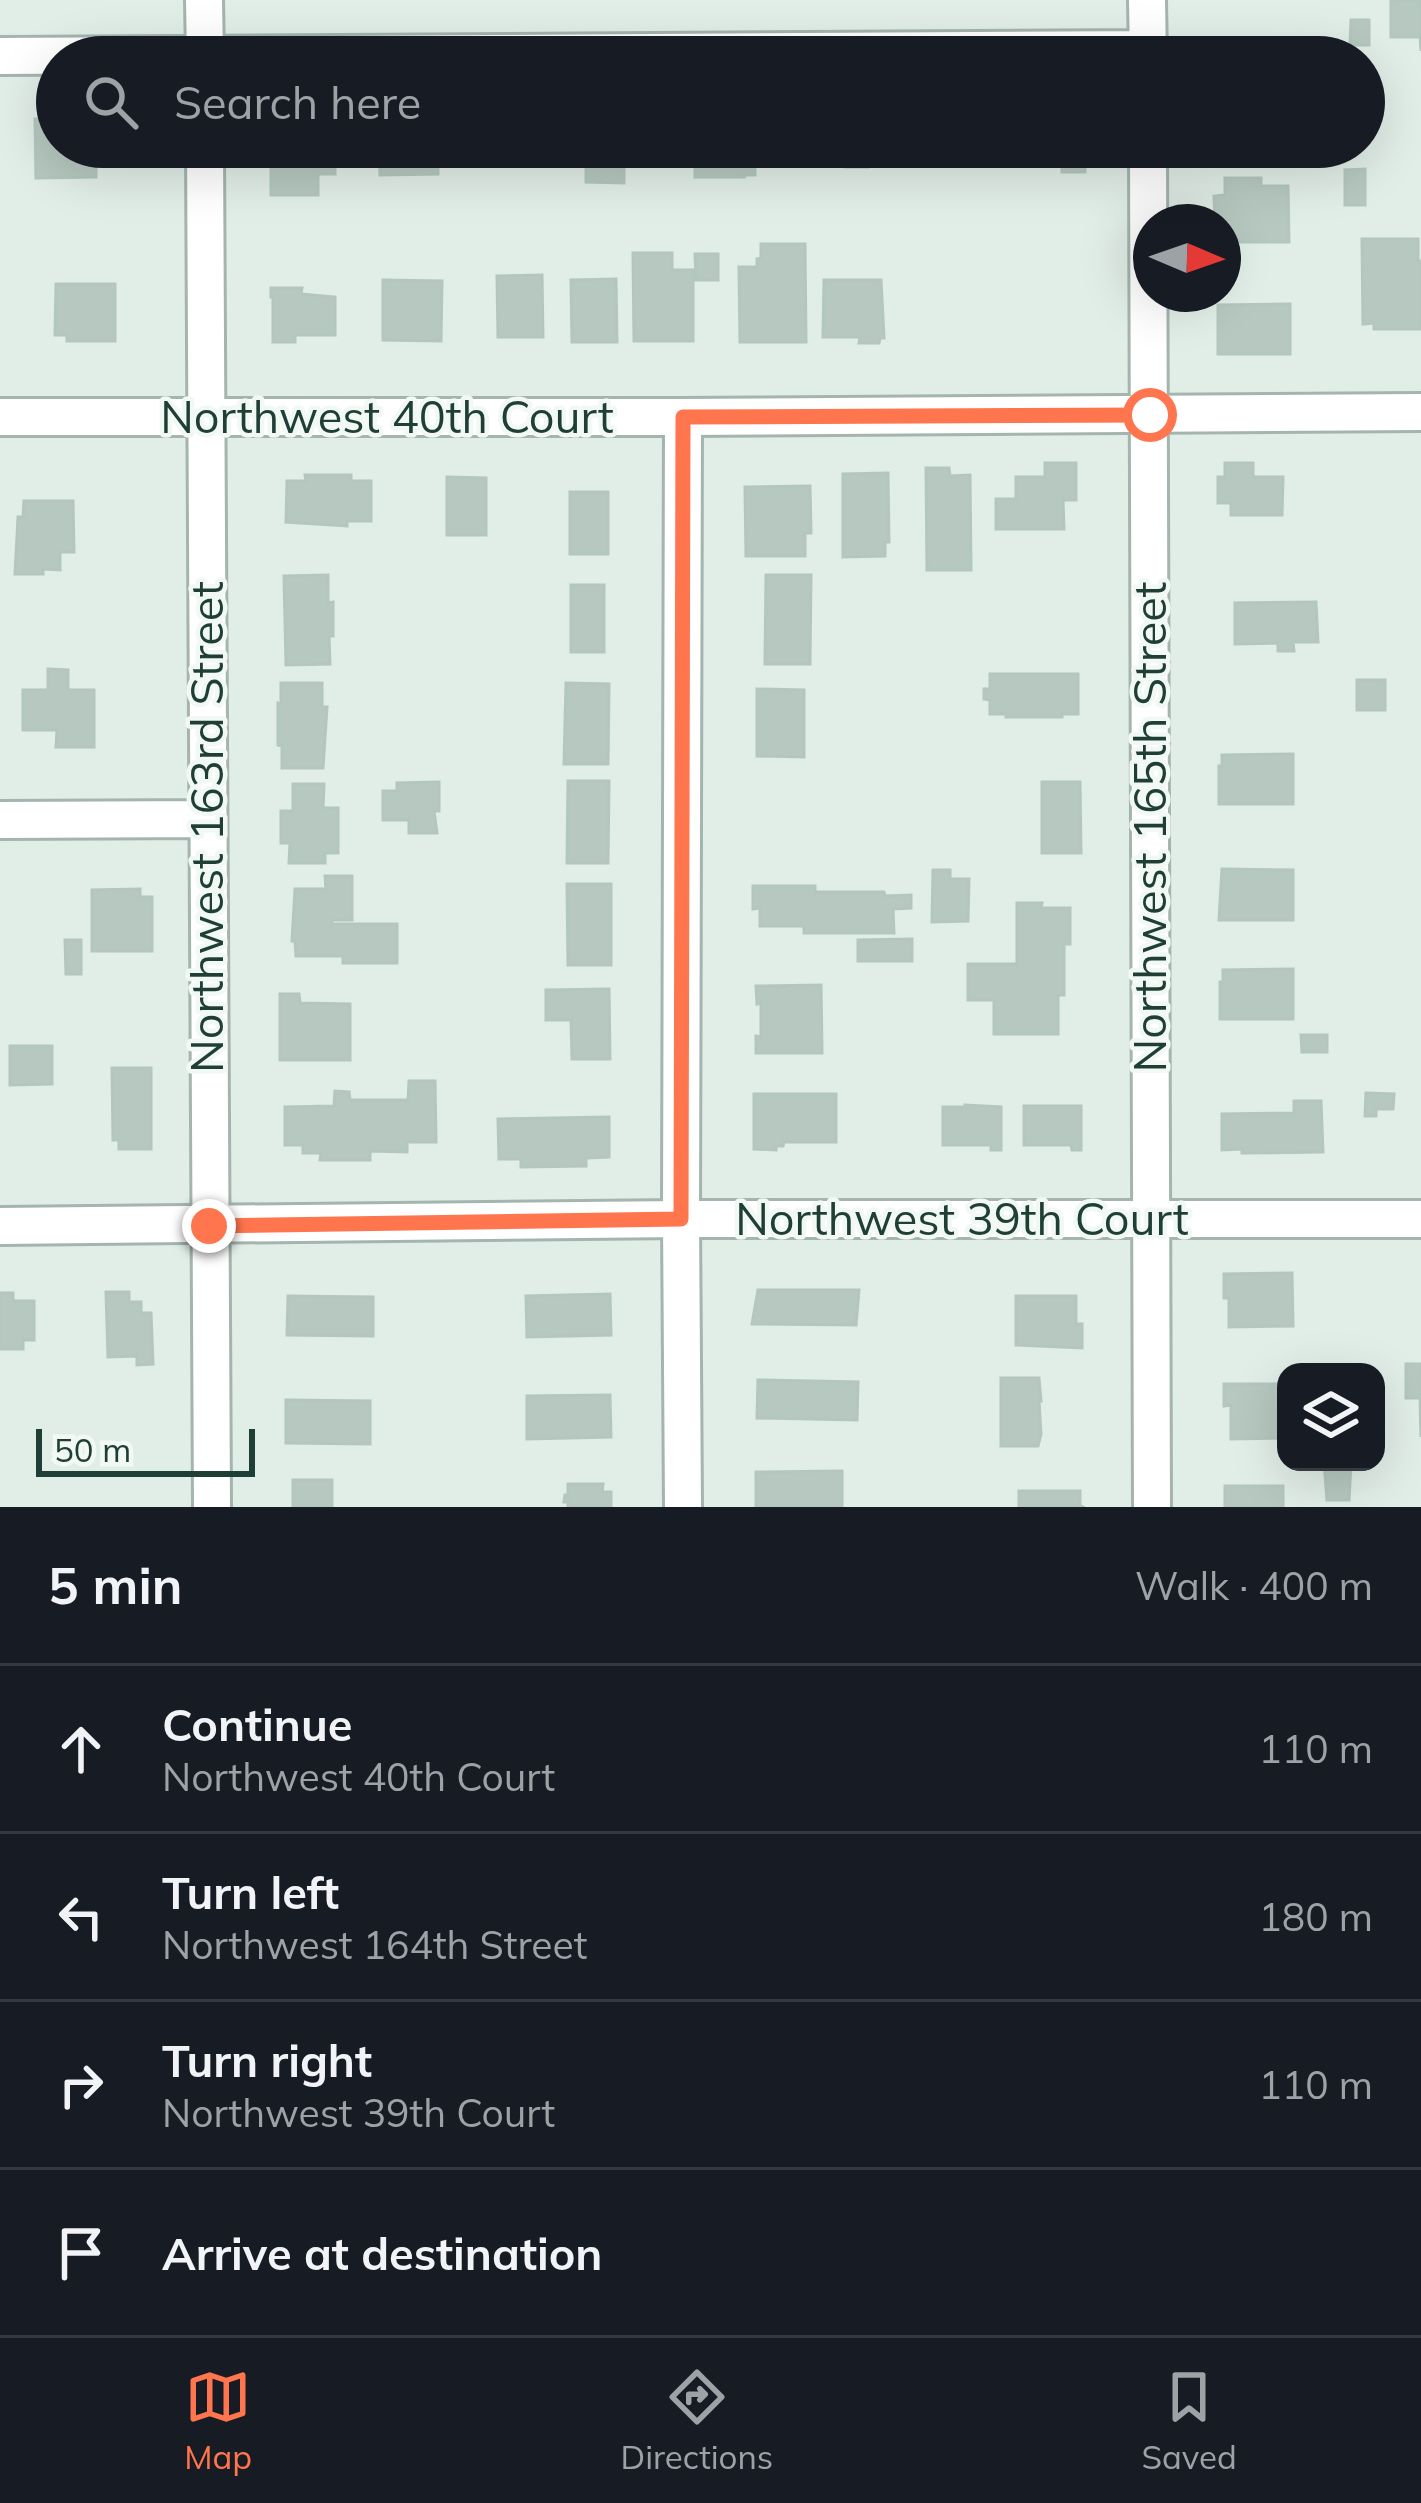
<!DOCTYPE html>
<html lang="en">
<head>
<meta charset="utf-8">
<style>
	body { margin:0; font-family:Mulish,sans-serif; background:#242831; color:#f1f3f6 }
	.controls { position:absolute; right:36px; bottom:36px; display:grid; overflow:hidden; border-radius:24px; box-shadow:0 12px 48px #0002 }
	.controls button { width:108px; height:108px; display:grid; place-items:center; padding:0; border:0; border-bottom:3px solid #363941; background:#171b24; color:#f1f3f6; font:60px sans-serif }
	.compass { position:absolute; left:1133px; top:204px; width:108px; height:108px; border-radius:50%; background:#171b24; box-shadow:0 12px 48px #0002; rotate:92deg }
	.scale { position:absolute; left:36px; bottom:30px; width:219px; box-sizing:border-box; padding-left:12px; border:6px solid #1f3f36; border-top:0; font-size:33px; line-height:42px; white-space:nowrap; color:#1f3f36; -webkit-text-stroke:9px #f2f9f5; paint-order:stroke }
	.stop { position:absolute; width:36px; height:36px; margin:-27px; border:9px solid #ff754d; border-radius:50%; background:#fff }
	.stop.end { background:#ff754d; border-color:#fff; box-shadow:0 3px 12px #0008 }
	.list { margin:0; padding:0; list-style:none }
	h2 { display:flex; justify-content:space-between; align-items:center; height:156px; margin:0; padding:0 48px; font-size:51px }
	h2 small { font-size:39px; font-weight:400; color:#9ea1a6 }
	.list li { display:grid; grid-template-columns:78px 1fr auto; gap:36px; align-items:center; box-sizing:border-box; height:168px; padding:0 48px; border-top:3px solid #363941 }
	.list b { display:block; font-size:45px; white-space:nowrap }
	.list p { margin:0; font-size:39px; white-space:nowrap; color:#9ea1a6 }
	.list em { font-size:39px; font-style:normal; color:#9ea1a6 }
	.icon { flex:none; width:66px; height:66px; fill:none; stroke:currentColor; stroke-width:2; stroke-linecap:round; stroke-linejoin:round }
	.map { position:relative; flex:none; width:1421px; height:1507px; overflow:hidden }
	.search { position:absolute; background:#171b24; box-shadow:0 12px 48px #0002; left:36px; right:36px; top:36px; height:132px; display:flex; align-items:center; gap:30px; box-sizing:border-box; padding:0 42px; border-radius:66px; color:#9ea1a6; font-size:45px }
	.sheet { height:828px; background:#171b24 }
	nav { display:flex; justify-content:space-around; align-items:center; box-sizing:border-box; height:168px; border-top:3px solid #363941; background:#171b24; font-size:33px; color:#9ea1a6 }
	nav a { display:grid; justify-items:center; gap:6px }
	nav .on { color:#ff754d }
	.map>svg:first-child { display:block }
	.building { fill:#b6c8c0; stroke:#b3c7be; stroke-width:3 }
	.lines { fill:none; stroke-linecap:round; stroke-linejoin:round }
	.minor-casing { stroke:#a3b5ae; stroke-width:42 }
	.minor { stroke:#fff; stroke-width:36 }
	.route { stroke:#ff754d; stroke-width:15 }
	.labels { text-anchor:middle; stroke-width:9; stroke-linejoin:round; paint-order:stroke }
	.street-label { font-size:45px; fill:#1f3f36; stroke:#f2f9f5 }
</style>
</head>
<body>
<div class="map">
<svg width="1421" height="1507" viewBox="0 0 1421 1507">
	<rect width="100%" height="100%" fill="#e1ede7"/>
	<path class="building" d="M1391 0H1421V51L1420 37H1391Z
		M1351 20H1369V45H1350Z
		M35 119H57V147H96V177L36 178Z
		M271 147H335V174H318V195H271Z
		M379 147H438V174L380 175Z
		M473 147H558V156H555V165H540L541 155 473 154Z
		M586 147H637V160H624V183L586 182Z
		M695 147H755V175H743L744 177H695Z
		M808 147H870L868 167H845V150H841V154H835V150H808Z
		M1033 147H1085V172H1062V164H1033Z
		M1365 169V205H1345V170Z
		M1225 178H1261V186H1288L1289 242H1224L1223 222H1215L1214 196 1225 195Z
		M1362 239H1418V261H1421V329H1374V323L1363 324Z
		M761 244H805L806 342H740L739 267H757V259L761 258Z
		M633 253H672V270H693V341H634Z
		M695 254H718V280H696Z
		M542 275 543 337H498L497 276Z
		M616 279 617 342H572L571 280Z
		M383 280 442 281 441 341 383 340Z
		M824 280H881L884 338H880L879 343H859L860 337H823Z
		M56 284H115V341H67V335H55Z
		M271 288H302L301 294 335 297V335H295V342H273V297H271Z
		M1290 304V354H1218V305Z
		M1045 463H1076V500H1063L1064 529H996V499H1016V477H1045Z
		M1225 463H1253V477H1283L1282 515H1231V503H1218V477H1225Z
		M926 468H949L950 476 970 475 971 570H927Z
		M888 473 889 542H885V556L843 557V474Z
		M305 475H351V481H371V521H347V526L286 522 287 481H306Z
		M447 477 486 478V535H447Z
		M810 486 811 533H805V556H746L745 487Z
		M570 492H608V554H570Z
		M24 501H73L74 552H60V570L43 569V574H15L18 517H23Z
		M328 575V603L333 602V636H329L330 664 286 665 284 576Z
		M766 575H811L810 664H765Z
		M571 585H604V652H571Z
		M1316 602 1318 642H1293L1294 651H1278V643L1235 644V603Z
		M48 669 68 670V690H94V747H56L57 730H23V690H48Z
		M990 674H1078V714H1062V717H1006V714H990V700L984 699V689H990Z
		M1357 680H1385V710H1357Z
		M281 683H322V707H327L323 768H282V746L278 745V703L281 704Z
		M566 683 609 684 608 764H564Z
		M757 689 804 690V757L757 756Z
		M1293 754V804H1219V766H1222V755Z
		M568 781H609L608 863H567Z
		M439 782V811H434L437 833H409V820H383V791H397V783Z
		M1042 782H1080L1081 853H1042Z
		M293 784H324L323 808H338V853H325V863H289L290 843H281V811H293Z
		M1222 869 1293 870V920H1219Z
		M933 870H950V879H969L968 921 932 922Z
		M325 876H352V920H332V924H397V963H343V956H296L295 941H292L295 889H326Z
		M567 884H611V965H568Z
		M753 886H815V892H884L885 896 911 895V908L893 909 894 933H804V926H760V908L753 909Z
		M140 889V897H152V951H92V890Z
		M1017 903H1042L1041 908H1070V944H1064V995H1058V1034H994V1000H968V964H1017Z
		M912 939V961H858V940Z
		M65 940H81V974H66Z
		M1293 969V1019H1220V982H1223V970Z
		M821 985 822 1053H756V1036L761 1037V1003L757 1004 756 986Z
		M609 989 610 1059H572L571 1020H546V990Z
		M280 994H299L300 1003 350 1004V1060H280Z
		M1301 1035H1327V1052H1302Z
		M10 1046H52V1084L10 1085Z
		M112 1068H151V1149H119V1140H113Z
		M409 1081H435L436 1142H407V1152L370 1151V1160H320L321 1153H303V1145H285V1107L334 1106 335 1091 349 1092 350 1100H408Z
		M1366 1093 1394 1094 1393 1109H1376V1116H1365Z
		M754 1094H836V1142H784L783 1146H776V1150L754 1149Z
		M1294 1101H1321L1323 1152 1242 1153V1149L1222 1150V1114L1294 1113Z
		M965 1105 1001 1107V1150H991V1145H943V1107H965Z
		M1024 1106H1081V1150H1072L1071 1145H1024Z
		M609 1117V1157L586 1158V1166L521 1167V1159H499L498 1119Z
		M1292 1273 1293 1326 1229 1327V1298H1224V1274Z
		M758 1290H859L856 1325 752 1324Z
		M106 1292H129V1302H141V1313H151L153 1364 137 1365V1356L108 1357Z
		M0 1293H13V1301H34V1340H23V1349H0Z
		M610 1294 611 1335 527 1337 526 1296Z
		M288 1296 373 1297V1336L287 1335Z
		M1016 1296H1076V1324H1082V1348L1016 1345Z
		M1406 1364H1421V1437L1420 1398H1406Z
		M1001 1378H1039L1041 1401H1039L1041 1434 1038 1446H1001Z
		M758 1380 858 1382 857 1420 757 1418Z
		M1224 1384H1284L1285 1438 1231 1439V1405L1224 1406Z
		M610 1395 611 1437 527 1439V1396Z
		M286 1400 370 1401V1444L286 1443Z
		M1324 1462H1351L1349 1500H1327Z
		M842 1471V1507H756V1472Z
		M293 1480H332V1507H293Z
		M568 1484H603L602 1492H611V1507H568V1502H564L565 1495H568Z
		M1225 1486H1283V1507H1225Z
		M1019 1491H1080V1505L1083 1507H1019Z"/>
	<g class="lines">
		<g class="minor-casing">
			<path id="minor" d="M204 0 205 57
				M1147 0 1148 57
				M0 56 1148 49
				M205 147 212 1507
				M1148 147 1152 1507
				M0 417H683L1421 412
				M0 820 207 819
				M0 1226 681 1219H1421
				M683 1507 681 1219 683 417"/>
		</g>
		<use href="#minor" class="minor"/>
	</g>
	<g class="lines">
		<path class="route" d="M209 1226 681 1219 683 417 1150 415"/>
	</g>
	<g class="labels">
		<g class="street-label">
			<text x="387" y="433">Northwest 40th Court</text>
			<text transform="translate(207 827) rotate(-90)" y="16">Northwest 163rd Street</text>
			<text transform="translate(1150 827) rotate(-90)" y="16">Northwest 165th Street</text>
			<text x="962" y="1235">Northwest 39th Court</text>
		</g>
	</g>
</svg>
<div class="controls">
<button><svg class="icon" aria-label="layers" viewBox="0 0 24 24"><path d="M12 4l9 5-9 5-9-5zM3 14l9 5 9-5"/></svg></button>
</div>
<svg class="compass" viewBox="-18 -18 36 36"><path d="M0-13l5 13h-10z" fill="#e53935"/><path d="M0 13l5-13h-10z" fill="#9ea1a6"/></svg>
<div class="scale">50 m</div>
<div class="stop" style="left:1150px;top:415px"></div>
<div class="stop end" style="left:209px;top:1226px"></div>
<div class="search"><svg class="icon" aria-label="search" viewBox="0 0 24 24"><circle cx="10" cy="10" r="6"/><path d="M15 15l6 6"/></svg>Search here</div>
</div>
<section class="sheet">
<h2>5 min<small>Walk · 400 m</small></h2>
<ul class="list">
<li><svg class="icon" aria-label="ahead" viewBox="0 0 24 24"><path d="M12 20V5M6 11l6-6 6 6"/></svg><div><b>Continue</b><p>Northwest 40th Court</p></div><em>110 m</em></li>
<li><svg class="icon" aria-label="left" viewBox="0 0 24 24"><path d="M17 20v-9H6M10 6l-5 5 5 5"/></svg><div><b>Turn left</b><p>Northwest 164th Street</p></div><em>180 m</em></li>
<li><svg class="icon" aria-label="right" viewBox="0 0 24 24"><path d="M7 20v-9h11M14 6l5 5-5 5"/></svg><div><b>Turn right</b><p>Northwest 39th Court</p></div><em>110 m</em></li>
<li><svg class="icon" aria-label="arrive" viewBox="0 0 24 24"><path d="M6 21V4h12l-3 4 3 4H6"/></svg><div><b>Arrive at destination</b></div></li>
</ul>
</section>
<nav>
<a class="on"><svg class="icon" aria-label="map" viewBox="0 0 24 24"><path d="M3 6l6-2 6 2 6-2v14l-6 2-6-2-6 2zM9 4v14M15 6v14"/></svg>Map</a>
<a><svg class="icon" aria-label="directions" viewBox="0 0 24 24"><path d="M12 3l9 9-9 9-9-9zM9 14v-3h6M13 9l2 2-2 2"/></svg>Directions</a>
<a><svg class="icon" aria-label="saved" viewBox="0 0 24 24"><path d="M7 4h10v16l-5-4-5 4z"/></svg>Saved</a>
</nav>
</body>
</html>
